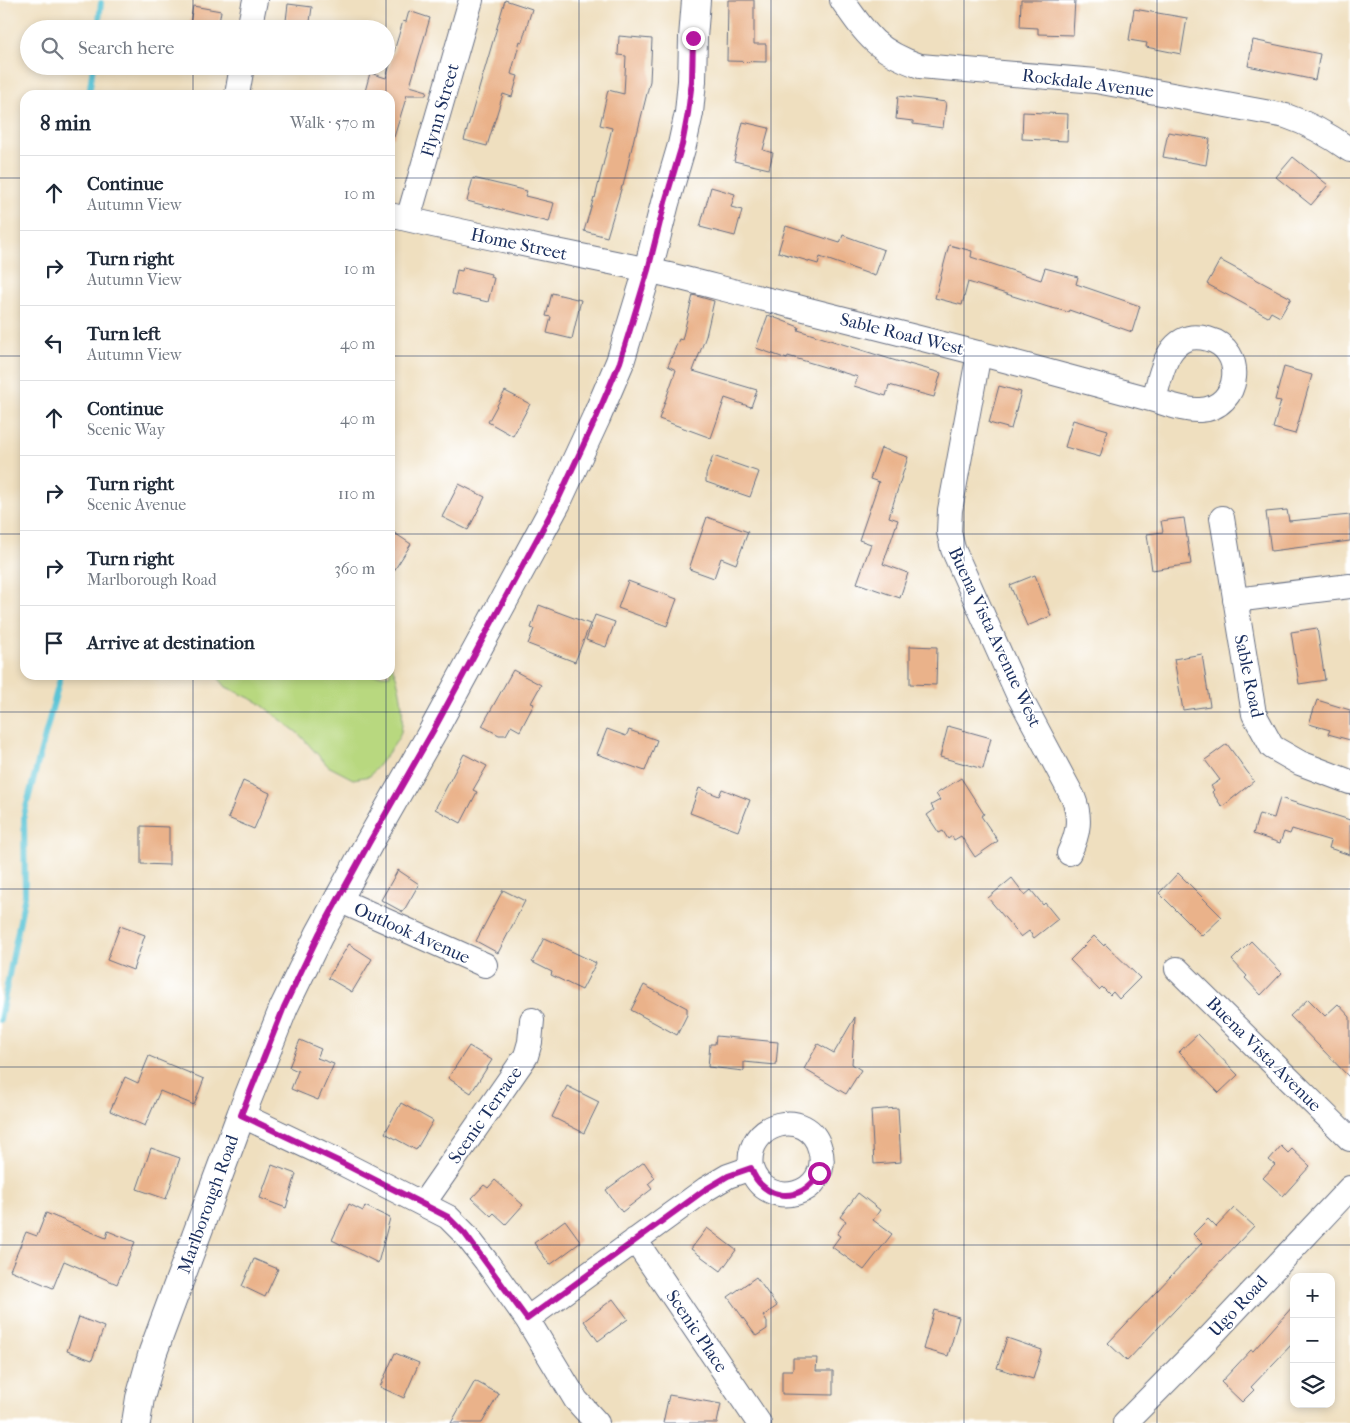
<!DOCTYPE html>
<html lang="en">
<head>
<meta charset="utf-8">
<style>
	body { margin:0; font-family:"IM FELL French Canon",serif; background:#f6f6f7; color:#1f2937 }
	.controls { position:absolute; right:15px; bottom:15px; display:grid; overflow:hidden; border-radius:10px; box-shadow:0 2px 8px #0003 }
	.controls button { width:45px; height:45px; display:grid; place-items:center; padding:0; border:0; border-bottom:1px solid #e0e1e3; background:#fff; color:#1f2937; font:25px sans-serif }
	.stop { position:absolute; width:15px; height:15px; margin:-11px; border:4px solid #b5179e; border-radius:50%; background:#fff }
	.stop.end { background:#b5179e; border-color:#fff; box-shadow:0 1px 5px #0008 }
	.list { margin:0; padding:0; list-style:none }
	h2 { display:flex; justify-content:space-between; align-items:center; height:65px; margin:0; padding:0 20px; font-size:21px }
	h2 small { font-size:16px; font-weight:400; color:#747a83 }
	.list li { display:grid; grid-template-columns:32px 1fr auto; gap:15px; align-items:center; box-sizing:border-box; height:75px; padding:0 20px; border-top:1px solid #e0e1e3 }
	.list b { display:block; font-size:19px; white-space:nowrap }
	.list p { margin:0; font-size:16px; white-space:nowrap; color:#747a83 }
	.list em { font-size:16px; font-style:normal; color:#747a83 }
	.icon { flex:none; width:28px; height:28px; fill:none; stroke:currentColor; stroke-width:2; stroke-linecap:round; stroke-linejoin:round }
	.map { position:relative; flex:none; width:1350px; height:1423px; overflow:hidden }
	.search { position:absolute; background:#fff; box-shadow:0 2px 8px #0003; left:20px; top:20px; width:375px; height:55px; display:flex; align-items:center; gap:12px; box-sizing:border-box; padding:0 18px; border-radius:28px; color:#747a83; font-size:19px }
	.panel { position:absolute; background:#fff; box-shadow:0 2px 8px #0003; left:20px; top:90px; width:375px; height:590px; border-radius:15px }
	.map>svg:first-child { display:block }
	.green { fill:#b8d87f; stroke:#6a846e }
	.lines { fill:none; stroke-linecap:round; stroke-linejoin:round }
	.stream { stroke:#5ac4d6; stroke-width:6 }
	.building { fill:#eab28a }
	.minor-casing { stroke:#656d80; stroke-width:26 }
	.tertiary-casing { stroke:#656d80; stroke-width:30 }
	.minor { stroke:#fff; stroke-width:24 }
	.tertiary { stroke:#fff; stroke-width:28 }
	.route { stroke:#b5179e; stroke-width:6 }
	.grid { fill:none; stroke:#1b2f5e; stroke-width:1; stroke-opacity:0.55 }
	.labels { text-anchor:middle; stroke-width:4; stroke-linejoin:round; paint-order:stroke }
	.street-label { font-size:18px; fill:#1b2f5e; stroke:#fff }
</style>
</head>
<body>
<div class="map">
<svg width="1350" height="1423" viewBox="0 0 1350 1423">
	<rect width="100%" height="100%" fill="#fff"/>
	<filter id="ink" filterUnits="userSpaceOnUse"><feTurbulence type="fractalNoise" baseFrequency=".02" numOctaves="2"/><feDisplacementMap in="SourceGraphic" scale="10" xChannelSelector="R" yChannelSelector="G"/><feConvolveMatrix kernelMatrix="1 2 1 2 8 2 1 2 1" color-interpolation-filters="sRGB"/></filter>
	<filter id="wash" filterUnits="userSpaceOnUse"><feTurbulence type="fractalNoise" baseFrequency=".0096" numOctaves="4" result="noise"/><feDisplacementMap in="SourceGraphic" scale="20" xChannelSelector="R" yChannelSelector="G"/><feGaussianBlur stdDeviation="1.12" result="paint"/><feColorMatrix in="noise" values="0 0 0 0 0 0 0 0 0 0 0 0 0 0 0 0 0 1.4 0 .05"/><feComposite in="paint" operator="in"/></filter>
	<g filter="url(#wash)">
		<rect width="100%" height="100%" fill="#efdfbf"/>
		<path class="green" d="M390 663C400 678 406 717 400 735 397 743 376 768 370 776L353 779 328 766 299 734 258 702 226 687 216 675H390Z"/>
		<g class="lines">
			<path class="stream" d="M98 29 101 3
				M89 95 93 66
				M0 1020 25 895 24 815 61 675"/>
		</g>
		<g id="blocks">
			<path class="building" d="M505 0 532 9 522 42 520 41 511 74 518 76 512 97 503 94 487 146 464 140Z
				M728 0H754V44H766V62L727 61Z
				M1021 0H1075L1073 35 1038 34V28L1020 27Z
				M288 4 312 7 309 29H285Z
				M193 6 221 11 218 29H189Z
				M1134 9 1187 18 1181 54 1146 47 1147 43 1129 40Z
				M409 11 430 18 410 86 427 91 426 95H407L394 137 390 136V95H364L370 73 386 78 403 21 406 22Z
				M619 36 652 39 650 81 637 134H635L623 186H622L607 237 584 231 594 197 595 198 612 128 600 125 608 90 624 94 626 56 618 55Z
				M1253 40 1320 54 1315 80 1248 66Z
				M898 96 946 102 943 128 913 124V121L896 119Z
				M1023 112 1068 114 1067 141 1022 139Z
				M743 122 769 128 763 150 773 153 769 169 734 161Z
				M1168 132 1210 139 1206 165 1163 157Z
				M1293 157 1328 185 1311 205 1276 177Z
				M473 178 527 191 525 196 554 203 549 222 467 201Z
				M711 187 735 194 731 207 742 210 735 236 700 227Z
				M786 226 840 243 843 235 884 250 875 276 820 257 818 264 778 252Z
				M949 245 972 251 971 257 1041 280 1045 268 1078 277 1076 284 1140 306 1132 332 1069 310 1068 312 1048 307 968 282 962 305 935 298Z
				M1220 260 1291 298 1280 317 1271 312 1268 317 1207 284Z
				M463 267 491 274 490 277 494 278 488 302 452 294 457 270 462 271Z
				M552 293 581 300 572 339 547 333 551 317 546 316Z
				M693 295 714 301 706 336 693 371 757 390 751 407 725 398 711 438 659 419 676 370 668 366 679 339 682 340Z
				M768 315 799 327 798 330 909 365V364L941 373 934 397 889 385 886 396 854 386 858 377 788 356 787 359 756 348Z
				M1284 367 1312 375 1295 434 1273 428 1281 401 1275 400Z
				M999 386 1021 392 1011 429 989 423Z
				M505 391 530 404 513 436 488 422Z
				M1073 420 1108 430 1100 457 1065 447Z
				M881 448 908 457 889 517 898 520 883 564 908 573 900 598 857 583 871 544 859 540 879 482 870 479Z
				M713 456 759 472 750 497 706 482V475Z
				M459 484 485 497 468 530 442 517Z
				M1287 510 1289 521 1350 515V541L1271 551 1266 512Z
				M707 517 748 532 736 564 721 558 714 578 689 569Z
				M1184 518 1191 564 1152 570 1147 534 1163 532 1161 521Z
				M390 530 411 544 390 577Z
				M1035 575 1051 616 1027 626 1010 585Z
				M628 581 677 599 667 626 618 608Z
				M539 605 590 624 575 662 528 644 534 629 531 628Z
				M595 615 615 622 606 647 586 640Z
				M1317 628 1325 680 1299 684 1291 632Z
				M910 646 937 647 936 685 910 684Z
				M1202 654 1210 706 1183 710 1174 659Z
				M513 670 541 685 531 703 534 704 520 731 511 726 506 735H499L482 726Z
				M1317 700 1350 710V740L1328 734 1330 730 1309 724Z
				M948 726 991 738 983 769 940 757Z
				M607 729 626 736 629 730 657 740 645 771 597 754Z
				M1227 744 1254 781 1222 807 1212 792 1214 790 1211 786 1220 780 1205 760Z
				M464 754 487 766 473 790 477 792 461 823 435 809Z
				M961 778 984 814 981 816 998 841 975 857 961 836 954 840 952 836 948 839 943 831 939 833 927 815 934 810 931 805 940 800 936 794Z
				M243 781 270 793 254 829 228 818Z
				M699 788 719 796 722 789 750 800 738 831 690 813Z
				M1280 798 1350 820V855L1329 848 1331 841 1292 829 1290 834 1284 832 1280 843 1253 834 1259 814 1274 818Z
				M141 826 169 827V865L141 864Z
				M398 870 419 884 403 912 381 900Z
				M1178 873 1222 917 1202 936 1159 893Z
				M1012 878 1025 895 1031 890 1043 905 1045 903 1058 919 1034 938 1029 931 1021 937 988 898Z
				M503 890 525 901 498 953 476 941Z
				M120 926 145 935 133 970 107 960Z
				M1094 936 1104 946 1105 944 1140 978 1119 999 1113 992 1110 995 1102 987 1099 990 1070 960Z
				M544 938 596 963 582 990 551 975 552 972 532 962Z
				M1251 941 1282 973 1261 995 1245 978 1247 976 1232 960Z
				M349 944 372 959 352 992 328 978Z
				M644 985 687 1008V1015L677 1035 631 1010Z
				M1308 999 1325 1016 1338 1004 1350 1017V1078L1290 1016Z
				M855 1017 852 1064 861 1070 846 1094 804 1069 818 1044 834 1053Z
				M1198 1034 1238 1075 1219 1093 1179 1052Z
				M716 1036 778 1042 776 1065 744 1062V1071L708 1067 710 1044H715Z
				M300 1040 321 1049 317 1058 334 1064 318 1100 291 1089 298 1071 289 1067Z
				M469 1046 492 1060 471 1093 448 1078Z
				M149 1056 204 1079 194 1105 160 1091 145 1126 110 1111 125 1077 138 1083Z
				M567 1086 599 1102 584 1133 552 1117Z
				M401 1103 433 1121 416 1150 385 1133Z
				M898 1108 901 1162 874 1164 871 1110Z
				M1281 1146 1288 1153 1292 1149 1310 1166 1283 1196 1263 1178 1275 1165 1269 1160Z
				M151 1148 180 1158 166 1199 137 1189Z
				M644 1162 655 1178 648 1184 652 1189 622 1212 606 1190Z
				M272 1165 296 1174 286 1208 260 1198Z
				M495 1180 523 1205 506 1224 494 1213 491 1216 472 1198 484 1185 488 1188Z
				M858 1193 880 1210 873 1220 892 1234 864 1270 832 1247 840 1236 837 1234 846 1221 840 1217Z
				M349 1204 363 1211 365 1206 390 1218 378 1263 332 1240Z
				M1234 1208 1254 1226 1127 1361 1108 1343 1202 1243 1193 1234 1208 1219 1216 1227Z
				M46 1213 106 1238 108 1231 135 1242 117 1284 64 1261 53 1288 10 1270 26 1232 37 1236Z
				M565 1220 581 1242 550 1265 534 1243Z
				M707 1228 736 1250 721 1271 691 1249Z
				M254 1259 278 1269 265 1297 242 1286Z
				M756 1277 777 1306 763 1316 767 1322V1329L756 1336 728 1297Z
				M613 1299 628 1319 598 1341 584 1321Z
				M1294 1305V1342L1251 1387 1254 1390 1242 1402 1221 1382 1251 1350 1253 1351Z
				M934 1310 959 1317 948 1356 923 1349Z
				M79 1317 104 1327 92 1360 67 1351Z
				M1007 1338 1042 1350 1033 1379 997 1368Z
				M395 1353 419 1363 404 1398 380 1387Z
				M793 1358H817L816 1371H833V1395L782 1394V1370H793Z
				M475 1381 499 1394 482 1423H451Z
				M669 1395 721 1404 717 1423H663Z"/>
		</g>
	</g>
	<g filter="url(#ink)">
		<use href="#blocks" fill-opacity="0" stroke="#656d80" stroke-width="1"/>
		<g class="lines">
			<g class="minor-casing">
				<path id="minor" d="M842 0C867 36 877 51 920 66L1096 81 1286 116C1310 124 1329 135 1350 150
					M249 29 255 0
					M237 95 242 66
					M390 215C475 236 562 251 648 270 695 281 742 294 789 305 871 326 953 346 1035 368 1073 378 1112 389 1150 399 1165 403 1184 411 1200 410 1241 408 1247 349 1208 339 1168 328 1161 373 1154 400
					M408 219 471 0
					M979 353 950 510 949 532 953 549 1017 692 1073 797C1081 817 1079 833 1069 853
					M1222 518 1254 714 1272 747 1300 763 1350 782
					M1235 600 1350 586
					M339 900 485 965
					M1177 969 1350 1139
					M241 1115 338 1161 448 1217 465 1234 486 1261 527 1319 576 1400 597 1423
					M423 1204 526 1056 530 1042 532 1020
					M635 1240 759 1423
					M527 1319 706 1189 728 1176 751 1168C766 1214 833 1195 820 1149 809 1106 744 1121 751 1168
					M1125 1423 1209 1338 1350 1188"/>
			</g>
			<g class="tertiary-casing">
				<path id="tertiary" d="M136 1423 140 1398 153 1352 241 1115 284 1007 319 935 369 843 433 731 557 502 596 418 620 362 648 270 665 203 682 145 689 113 692 81 693 38 696 0"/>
			</g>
			<use href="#minor" class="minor"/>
			<use href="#tertiary" class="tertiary"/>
		</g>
	</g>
	<g class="lines" filter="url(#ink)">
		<path class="route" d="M693 38 692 81 688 113 682 145 665 202 648 270 632 323 620 362 596 418 557 502 433 731 369 843 319 934 284 1007 241 1115 338 1161 448 1217 465 1234 527 1319 706 1189 728 1176 751 1168C762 1201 802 1205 819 1173"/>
	</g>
	<path class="grid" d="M193 0V29M386 0V29M579 0V1423M771 0V1423M964 0V1423M1157 0V1423M193 66V95M386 66V95M0 178H25M390 178H1350M0 356H25M390 356H1350M0 534H25M390 534H1350M193 675V1423M386 675V1423M0 712H1350M0 889H1350M0 1067H1350M0 1245H1350"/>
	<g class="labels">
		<g class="street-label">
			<text transform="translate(1088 83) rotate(7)" y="6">Rockdale Avenue</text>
			<text transform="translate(440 110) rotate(-74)" y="6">Flynn Street</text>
			<text transform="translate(519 244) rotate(12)" y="6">Home Street</text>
			<text transform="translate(902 334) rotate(14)" y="6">Sable Road West</text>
			<text transform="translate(995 637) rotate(65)" y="6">Buena Vista Avenue West</text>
			<text transform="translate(1249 676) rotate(78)" y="6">Sable Road</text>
			<text transform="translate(412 933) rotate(24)" y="6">Outlook Avenue</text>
			<text transform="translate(1264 1054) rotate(45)" y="6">Buena Vista Avenue</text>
			<text transform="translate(485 1115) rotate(-55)" y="6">Scenic Terrace</text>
			<text transform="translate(208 1204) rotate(-70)" y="6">Marlborough Road</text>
			<text transform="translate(1238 1306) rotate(-47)" y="6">Ugo Road</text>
			<text transform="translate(697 1331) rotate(56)" y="6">Scenic Place</text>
		</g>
	</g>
</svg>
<div class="controls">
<button>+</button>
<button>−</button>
<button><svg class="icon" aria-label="layers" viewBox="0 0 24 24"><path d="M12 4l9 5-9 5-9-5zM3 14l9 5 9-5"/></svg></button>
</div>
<div class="stop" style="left:819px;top:1173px"></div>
<div class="stop end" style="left:693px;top:38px"></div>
<div class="search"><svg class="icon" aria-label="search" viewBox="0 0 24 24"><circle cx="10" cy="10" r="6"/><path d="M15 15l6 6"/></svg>Search here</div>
<section class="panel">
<h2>8 min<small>Walk · 570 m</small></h2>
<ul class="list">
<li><svg class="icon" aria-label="ahead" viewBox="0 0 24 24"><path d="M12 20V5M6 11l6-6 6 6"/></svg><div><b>Continue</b><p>Autumn View</p></div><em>10 m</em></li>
<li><svg class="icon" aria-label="right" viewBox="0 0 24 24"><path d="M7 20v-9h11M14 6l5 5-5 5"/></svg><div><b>Turn right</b><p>Autumn View</p></div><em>10 m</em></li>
<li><svg class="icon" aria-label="left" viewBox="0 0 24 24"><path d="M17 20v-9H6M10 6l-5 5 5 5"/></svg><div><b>Turn left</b><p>Autumn View</p></div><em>40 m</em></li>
<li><svg class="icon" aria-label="ahead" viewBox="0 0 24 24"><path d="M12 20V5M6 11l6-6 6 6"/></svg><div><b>Continue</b><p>Scenic Way</p></div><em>40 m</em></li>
<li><svg class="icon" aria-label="right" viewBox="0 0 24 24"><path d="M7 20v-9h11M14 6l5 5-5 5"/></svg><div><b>Turn right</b><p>Scenic Avenue</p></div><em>110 m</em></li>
<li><svg class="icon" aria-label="right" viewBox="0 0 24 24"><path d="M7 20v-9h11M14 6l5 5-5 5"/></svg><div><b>Turn right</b><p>Marlborough Road</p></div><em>360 m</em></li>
<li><svg class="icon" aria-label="arrive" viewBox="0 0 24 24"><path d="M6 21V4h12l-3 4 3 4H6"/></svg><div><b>Arrive at destination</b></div></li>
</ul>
</section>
</div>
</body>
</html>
